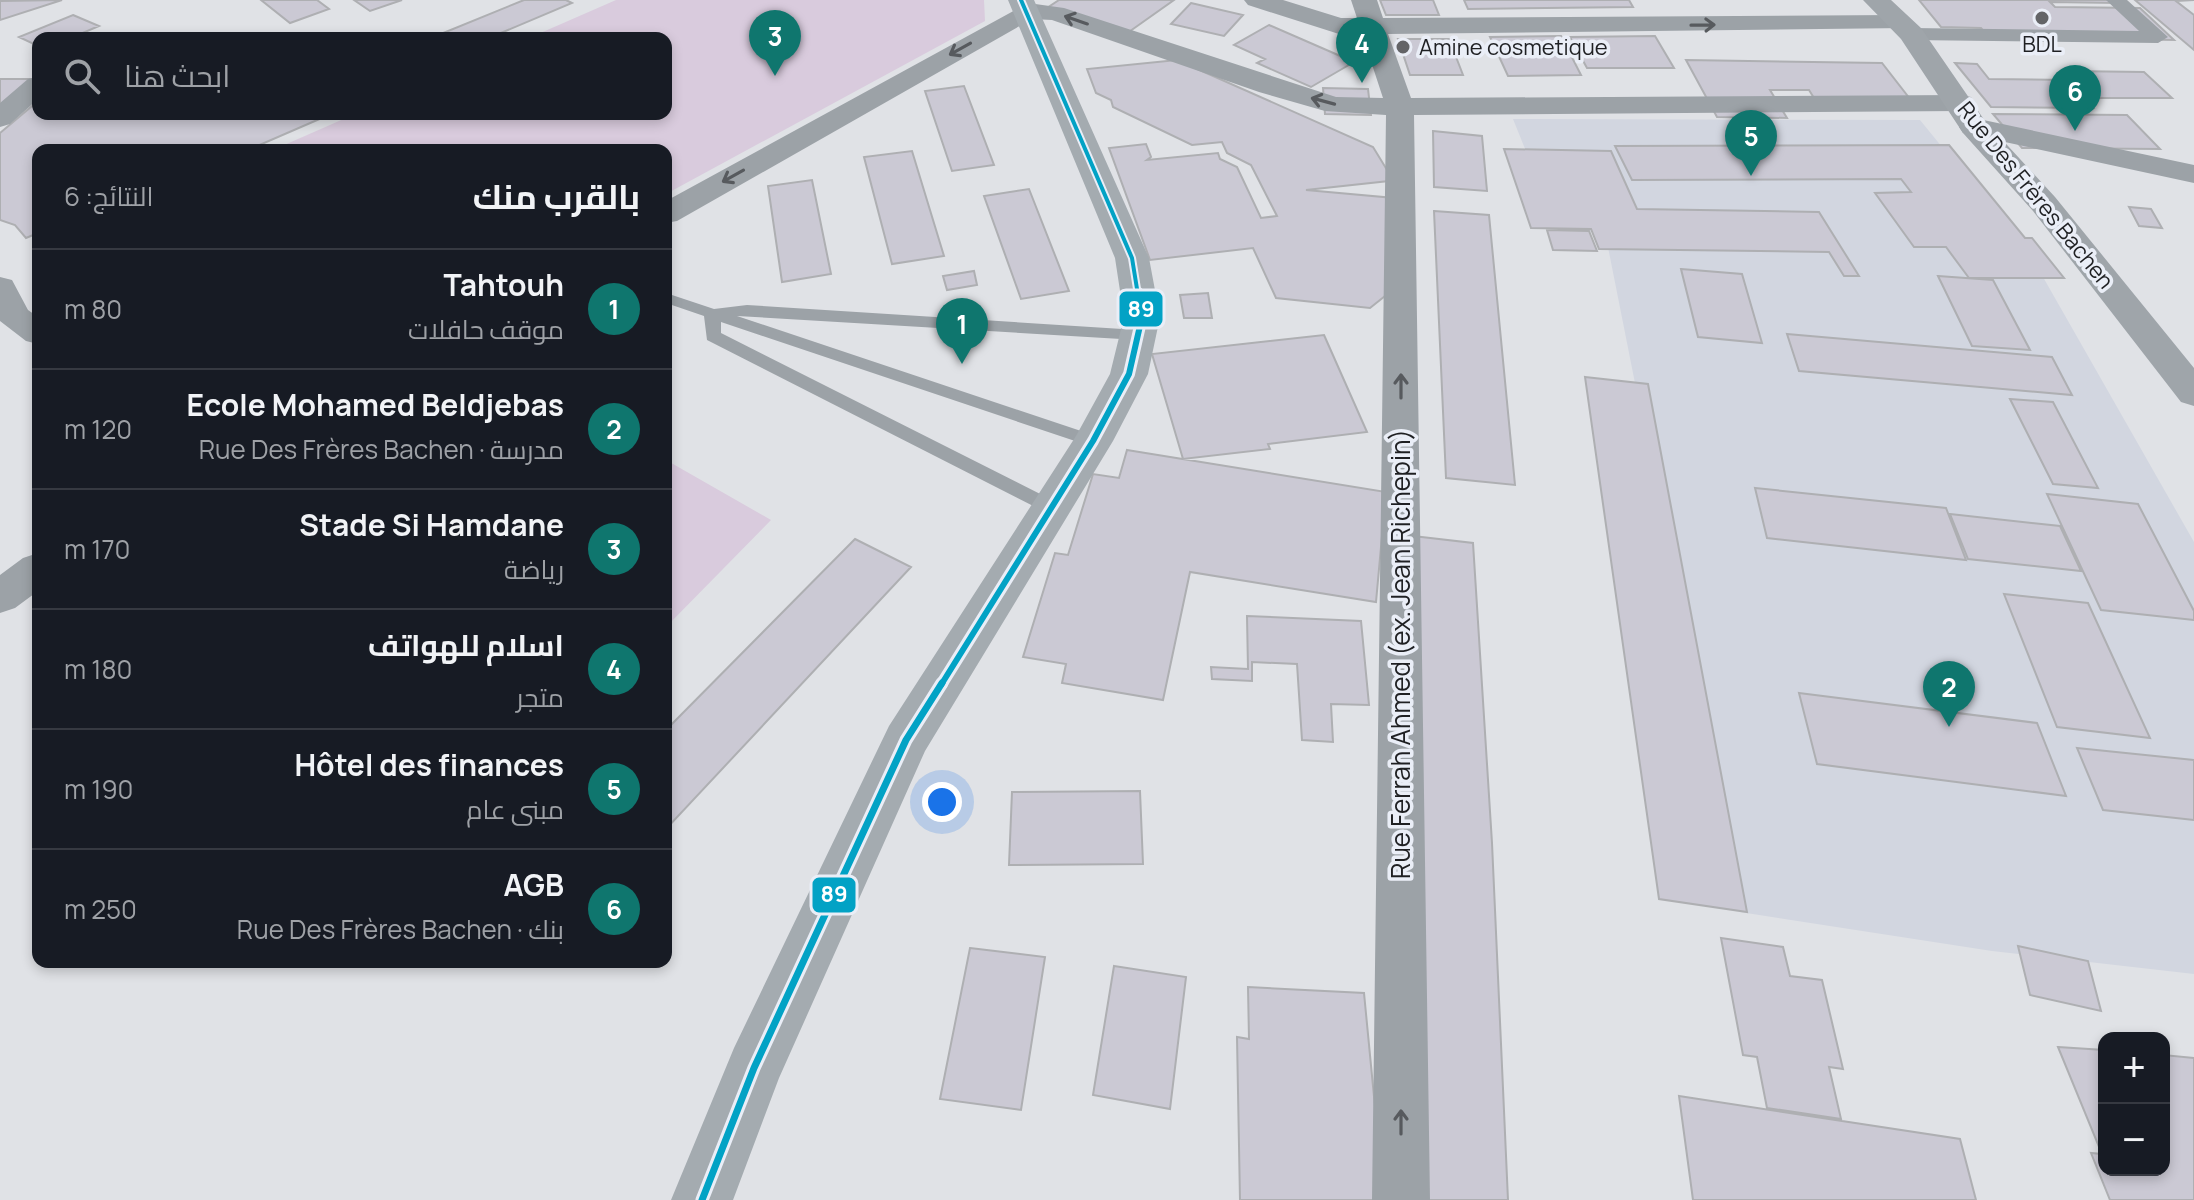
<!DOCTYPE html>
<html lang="ar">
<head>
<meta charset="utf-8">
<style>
	body { margin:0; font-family:Manrope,Cairo,sans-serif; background:#20242c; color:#f1f3f6; direction:rtl }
	.controls { position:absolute; right:24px; bottom:24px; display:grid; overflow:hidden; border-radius:16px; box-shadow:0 4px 12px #0003 }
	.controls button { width:72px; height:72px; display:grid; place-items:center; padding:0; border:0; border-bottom:2px solid #363941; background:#171b24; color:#f1f3f6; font:40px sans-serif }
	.you { position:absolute; left:942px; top:802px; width:28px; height:28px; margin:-20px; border:6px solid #fff; border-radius:50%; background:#1a73e8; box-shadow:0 0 0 12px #1a73e833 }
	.badge { display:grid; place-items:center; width:52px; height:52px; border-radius:50%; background:#0f766e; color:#fff; font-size:26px; font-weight:700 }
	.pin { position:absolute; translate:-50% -66px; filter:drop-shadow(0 2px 4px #0008) }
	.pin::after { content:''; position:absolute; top:42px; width:28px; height:24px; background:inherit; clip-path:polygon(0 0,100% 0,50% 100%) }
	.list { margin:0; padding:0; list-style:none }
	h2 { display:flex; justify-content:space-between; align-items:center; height:104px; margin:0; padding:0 32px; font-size:34px }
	h2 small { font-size:26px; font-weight:400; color:#9ea1a6 }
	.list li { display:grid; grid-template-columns:52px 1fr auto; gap:24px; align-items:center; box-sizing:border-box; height:120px; padding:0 32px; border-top:2px solid #363941 }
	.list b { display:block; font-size:30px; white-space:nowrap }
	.list p { margin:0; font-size:26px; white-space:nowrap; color:#9ea1a6 }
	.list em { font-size:26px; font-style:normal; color:#9ea1a6 }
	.icon { flex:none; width:44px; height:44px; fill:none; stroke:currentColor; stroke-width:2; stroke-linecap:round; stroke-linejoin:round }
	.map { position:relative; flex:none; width:2194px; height:1200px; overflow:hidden; direction:ltr }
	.search { position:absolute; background:#171b24; box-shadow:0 4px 12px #0003; left:32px; top:32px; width:640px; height:88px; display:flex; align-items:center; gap:20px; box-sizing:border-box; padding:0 28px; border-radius:16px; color:#9ea1a6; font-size:30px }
	.panel { position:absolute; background:#171b24; box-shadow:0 4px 12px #0003; left:32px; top:144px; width:640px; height:824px; border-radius:16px; direction:rtl }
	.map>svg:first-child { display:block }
	.built { fill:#d2d6e0 }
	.green { fill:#d9cbdd }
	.building { fill:#cbc9d4; stroke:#aeafb2; stroke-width:2 }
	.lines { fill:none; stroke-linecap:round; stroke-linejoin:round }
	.service { fill:#9ca2a7; fill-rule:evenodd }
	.pedestrian { fill:#9ca2a7; fill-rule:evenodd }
	.minor { fill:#9ca2a7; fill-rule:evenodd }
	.tertiary { fill:#9ca2a7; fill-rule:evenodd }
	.secondary { fill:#a4abb0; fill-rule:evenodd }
	.primary { fill:#9fa5aa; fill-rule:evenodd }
	.bus-1-far2-casing { stroke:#eaeef7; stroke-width:8 }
	.bus-1-far1-casing { stroke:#eaeef7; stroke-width:12 }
	.bus-1-casing { stroke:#eaeef7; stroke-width:13 }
	.bus-1-far2 { stroke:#02a2c5; stroke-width:4 }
	.bus-1-far1 { stroke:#02a2c5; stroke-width:6 }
	.bus-1 { stroke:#02a2c5; stroke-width:7 }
	.oneway { stroke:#575a5e }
	.poi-dot { fill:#636467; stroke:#eaeef7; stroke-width:3 }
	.labels { text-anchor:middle; stroke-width:7; stroke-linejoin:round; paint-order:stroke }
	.far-poi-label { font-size:22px; fill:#1f2023; stroke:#eaeef7 }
	.far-street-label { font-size:22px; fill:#1f2023; stroke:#eaeef7 }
	.street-label { font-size:26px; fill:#1f2023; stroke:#eaeef7 }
	.line-badge { stroke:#eaeef7; stroke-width:3 }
	.badge-label { font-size:22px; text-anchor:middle; font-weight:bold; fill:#fff }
</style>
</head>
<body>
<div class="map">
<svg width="2194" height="1200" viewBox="0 0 2194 1200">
	<rect width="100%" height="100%" fill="#e0e2e6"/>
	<path class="built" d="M1513 119 1920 120 2031 256 2194 542V974L1992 951 1740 912 1605 232 1558 231Z"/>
	<path class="green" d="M616 0H984L985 21 666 194V150H288L282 146 355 114H666V38H529Z
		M666 460 771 520 666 627Z"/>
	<path class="building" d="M62 0 0 20V1Z
		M261 0H317L329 9 290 23Z
		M354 0H402L370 11Z
		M524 0H566L572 3 489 38H431Z
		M1059 0H1174L1126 34 1047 8Z
		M1380 0H1433L1439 15H1386Z
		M1464 0H1629L1633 7 1468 9Z
		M1919 0H2113L2116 3 2050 2 2055 7 2140 8 2174 40 1989 37 1981 28 1941 27Z
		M2135 0H2194L2176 1 2194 15V50Z
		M1191 3 1243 15 1224 36 1171 24Z
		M73 15 99 26 71 38H38V46L19 37Z
		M1269 25 1354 62 1311 87 1257 63 1265 59 1234 45Z
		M1561 36 1581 75 1508 76 1490 37Z
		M1655 36 1674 68H1587L1570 37Z
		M1398 39H1449L1463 75H1410Z
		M1177 60 1373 147 1392 178 1389 181 1306 190 1394 198 1390 292 1370 308 1276 298 1253 248 1150 260 1109 148 1146 144 1151 157 1147 160 1218 153 1220 159 1237 167 1261 218 1277 216 1251 165 1227 153 1222 142 1192 145 1113 107 1111 100 1096 93 1087 69Z
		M1686 60 1882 63 1910 99 1814 98 1809 90H1770L1787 118 1717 117Z
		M1955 63 1977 64 1989 79 2067 80 2093 108 1991 107Z
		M2068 71 2144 72 2172 98H2094Z
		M0 79H33L0 109Z
		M964 86 994 165 952 171 925 91Z
		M1323 88 1368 89 1371 115 1325 114Z
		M38 101V114H331L248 150H38V233L26 238 15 225 0 220V133Z
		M1993 114 2127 115 2160 149 2022 148Z
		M1433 131 1482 136 1487 191 1434 187Z
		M1949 145 2025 238H2032L2064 278H1969L1946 247H1914L1875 193 1911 192 1901 179 1632 180 1615 146Z
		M1504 149 1611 151 1637 209 1819 212 1859 276H1844L1829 252 1599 249 1591 229 1531 228Z
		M912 151 944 256 892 264 864 157Z
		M812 180 831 274 782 282 768 186Z
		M1029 189 1069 291 1021 299 984 196Z
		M2129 207 2151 209 2162 228 2139 226Z
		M1434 211 1489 215 1515 485 1446 478Z
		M1547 230 1589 231 1597 251 1553 250Z
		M1681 269 1742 274 1762 343 1698 337Z
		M974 271 977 285 947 290 943 276Z
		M1938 276 1993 280 2030 350 1972 346Z
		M1208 293 1212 318H1184L1180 295Z
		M1787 334 2052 357 2072 395 1799 371Z
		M1324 335 1367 432 1268 444 1270 449 1183 459 1152 354Z
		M1585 377 1648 384 1747 912 1659 899Z
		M2010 399 2053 402 2098 488 2053 484Z
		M1127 450 1386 492 1376 602 1190 572 1163 700 1062 683 1066 664 1023 657 1055 553 1068 555 1093 474 1119 478Z
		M1755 488 1946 508 1966 560 1767 538Z
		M2047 494 2138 504 2194 611V620L2101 610Z
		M1950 514 2060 526 2081 571 1968 559Z
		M1413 536 1473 543 1492 843 1508 1200H1421Z
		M855 539 911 567 666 829V730Z
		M2004 594 2088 603 2150 738 2057 727Z
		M1247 616 1361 621 1369 705 1331 704 1333 742 1302 740 1297 664 1252 662V681L1212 679 1211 667 1248 669Z
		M1799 693 2037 723 2066 796 1817 764Z
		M2077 748 2194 760V820L2103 810Z
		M1140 791 1143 864 1009 865 1012 792Z
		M1721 938 1783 947 1790 976 1822 980 1843 1069 1829 1067 1841 1119 1767 1108 1757 1057 1743 1055Z
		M2018 946 2088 961 2101 1011 2030 995Z
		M970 948 1045 957 1021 1110 940 1099Z
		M1114 966 1186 977 1170 1109 1093 1095Z
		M1248 987 1364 993 1384 1200H1240L1237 1037 1249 1039Z
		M2058 1047 2104 1050V1170H2164V1055L2194 1058V1200H2110L2091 1153 2102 1154Z
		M1679 1096 1960 1139 1976 1200H1693Z"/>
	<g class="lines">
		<path class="service" d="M666 293 714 309 747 305 1138 330 1146 335 1138 340 737 316 1099 437 1102 441 1099 445 1093 447 721 322V333L1058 503 1060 508 1051 515 707 340 704 316 666 303Z"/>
		<path class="pedestrian" d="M2106 0H2127L2168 37 2158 43 1911 40 1901 34 1911 28 2139 31Z"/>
		<path class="minor" d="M1244 0H1283L1341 18H1357L1351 0H1377L1383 18 1897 15 1906 18 1910 23 1906 28 1388 34 1411 98 1961 95 1971 97 1975 103 1971 109 1961 111 1414 115 1430 1200H1372L1386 115 1325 111 1259 92 1052 20 1032 19 677 221 666 223V201L1028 3 1064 8 1336 97 1383 98 1362 34H1339L1248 5Z
			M38 77V99L10 124 0 127V103L28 79Z
			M0 277 12 280 28 310 38 317V344L26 341 0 321Z
			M38 553V591L15 608 0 613V575L23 558Z"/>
		<path class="tertiary" d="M1974 118 2194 165V183L1963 133 1959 127 1963 121Z"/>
		<path class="secondary" d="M1008 0H1034L1149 258 1160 317 1148 374 1113 441 925 751 779 1078 733 1200H671L734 1048 889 726 1076 436 1110 374 1124 317 1115 258Z"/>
		<path class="primary" d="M1863 0H1891L1921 28 1985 121 2055 197 2194 368V406L2181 402 2033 211 1963 133 1901 39Z"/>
		<g class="bus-1-far2-casing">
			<path id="bus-1-far2" d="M1021 0 1132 258 1138 295"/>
		</g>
		<g class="bus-1-far1-casing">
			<path id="bus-1-far1" d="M941 685 1093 441 1129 374 1142 317 1138 293"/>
		</g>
		<g class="bus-1-casing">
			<path id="bus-1" d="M702 1200 754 1068 906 740 942 683"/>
		</g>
		<use href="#bus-1-far2" class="bus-1-far2"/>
		<use href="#bus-1-far1" class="bus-1-far1"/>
		<use href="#bus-1" class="bus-1"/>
	</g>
	<defs><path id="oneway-shaft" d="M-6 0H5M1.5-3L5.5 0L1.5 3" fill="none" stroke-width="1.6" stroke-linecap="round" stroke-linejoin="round" transform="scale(2)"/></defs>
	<g class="oneway">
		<use href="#oneway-shaft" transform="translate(1076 20) rotate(-161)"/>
		<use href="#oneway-shaft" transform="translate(1703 25) rotate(-1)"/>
		<use href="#oneway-shaft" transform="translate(960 49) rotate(151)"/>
		<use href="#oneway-shaft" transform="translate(1323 101) rotate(-165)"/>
		<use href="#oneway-shaft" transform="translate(733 176) rotate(151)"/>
		<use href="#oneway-shaft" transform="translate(1401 386) rotate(-90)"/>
		<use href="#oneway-shaft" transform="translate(1401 1122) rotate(-90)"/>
	</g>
	<g class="poi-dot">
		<circle cx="2042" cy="18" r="8"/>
		<circle cx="1403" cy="47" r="8"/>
	</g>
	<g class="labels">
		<g class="far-poi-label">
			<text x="2042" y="52">BDL</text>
			<text x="1419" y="55" text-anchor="start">Amine cosmetique</text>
		</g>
		<g class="far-street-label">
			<text transform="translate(2036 195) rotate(51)" y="8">Rue Des Frères Bachen</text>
		</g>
		<g class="street-label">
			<text transform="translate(1401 654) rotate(-90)" y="9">Rue Ferrah Ahmed (ex. Jean Richepin)</text>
		</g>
	</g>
	<g class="line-badge">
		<rect x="1118" y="290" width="46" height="38" rx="8" fill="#02a2c5"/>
		<rect x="811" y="876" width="46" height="38" rx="8" fill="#02a2c5"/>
	</g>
	<g class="badge-label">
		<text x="1141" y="317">89</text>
		<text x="834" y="902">89</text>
	</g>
</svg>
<div class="controls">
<button>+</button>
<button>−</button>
</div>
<div class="you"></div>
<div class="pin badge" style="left:962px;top:364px">1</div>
<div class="pin badge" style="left:1949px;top:727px">2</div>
<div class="pin badge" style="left:775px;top:76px">3</div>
<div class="pin badge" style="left:1362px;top:83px">4</div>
<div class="pin badge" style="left:1751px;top:176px">5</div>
<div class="pin badge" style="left:2075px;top:131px">6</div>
<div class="search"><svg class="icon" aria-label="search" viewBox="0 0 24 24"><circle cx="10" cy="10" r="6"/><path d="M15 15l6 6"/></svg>ابحث هنا</div>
<section class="panel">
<h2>بالقرب منك<small>النتائج: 6</small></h2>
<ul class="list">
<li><span class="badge">1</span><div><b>Tahtouh</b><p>موقف حافلات</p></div><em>80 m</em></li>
<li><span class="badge">2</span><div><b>Ecole Mohamed Beldjebas</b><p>مدرسة · Rue Des Frères Bachen</p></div><em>120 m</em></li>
<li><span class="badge">3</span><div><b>Stade Si Hamdane</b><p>رياضة</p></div><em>170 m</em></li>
<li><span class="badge">4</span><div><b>اسلام للهواتف</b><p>متجر</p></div><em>180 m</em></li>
<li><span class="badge">5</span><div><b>Hôtel des finances</b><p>مبنى عام</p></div><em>190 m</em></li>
<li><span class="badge">6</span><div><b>AGB</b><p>بنك · Rue Des Frères Bachen</p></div><em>250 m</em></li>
</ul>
</section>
</div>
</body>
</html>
